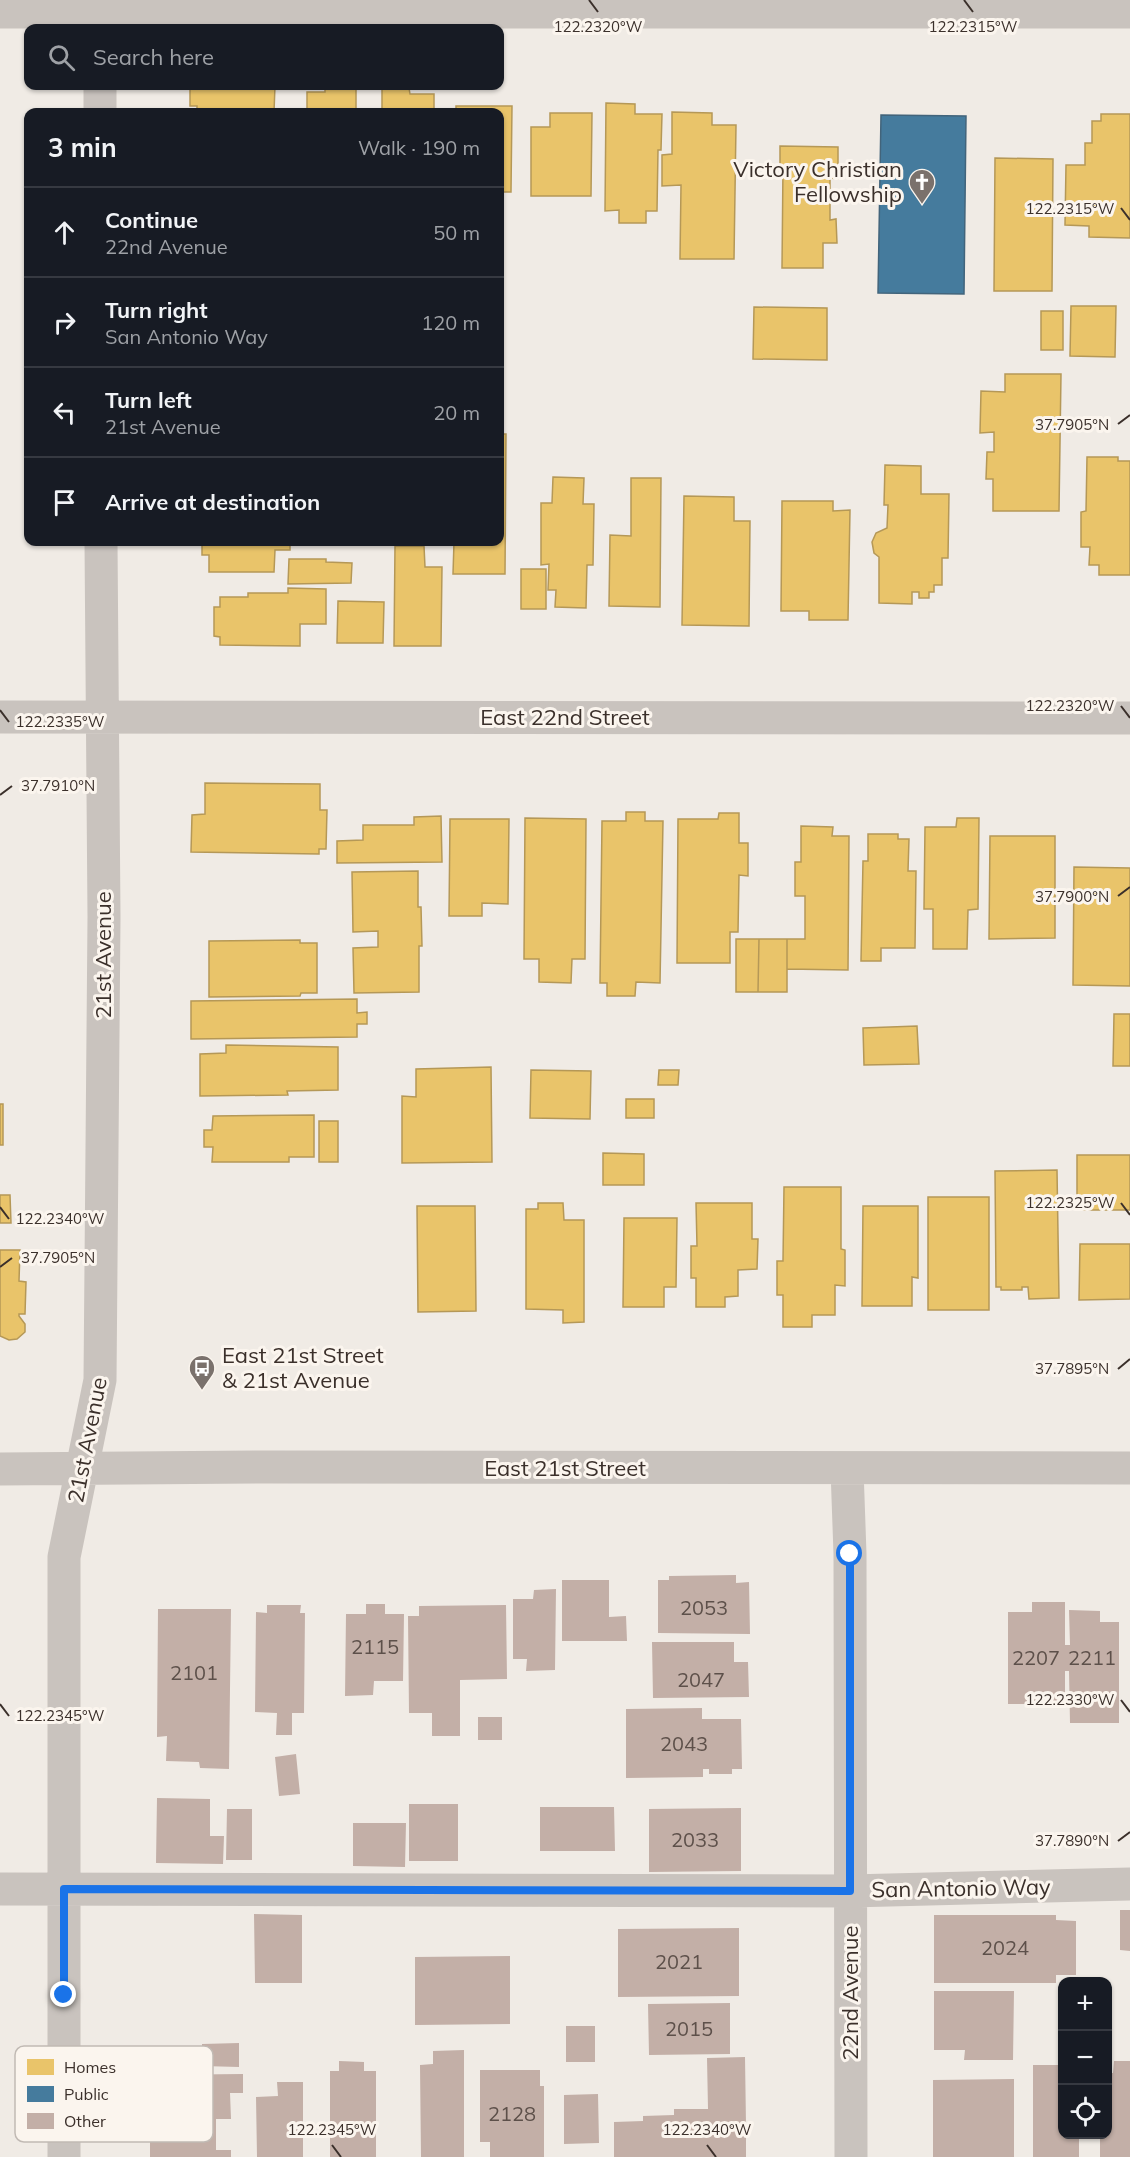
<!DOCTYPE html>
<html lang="en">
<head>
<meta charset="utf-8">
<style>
	body { margin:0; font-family:Mulish,sans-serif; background:#20242c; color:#f1f3f6 }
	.controls { position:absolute; right:18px; bottom:18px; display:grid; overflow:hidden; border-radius:12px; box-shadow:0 2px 4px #0004 }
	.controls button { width:54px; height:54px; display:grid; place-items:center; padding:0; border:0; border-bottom:2px solid #363941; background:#171b24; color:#f1f3f6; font:30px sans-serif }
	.stop { position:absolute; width:18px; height:18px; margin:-14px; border:4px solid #1a73e8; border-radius:50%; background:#fff }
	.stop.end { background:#1a73e8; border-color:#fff; box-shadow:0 2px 6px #0008 }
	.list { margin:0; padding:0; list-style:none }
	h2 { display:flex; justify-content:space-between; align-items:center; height:78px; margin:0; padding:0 24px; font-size:26px }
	h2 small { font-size:20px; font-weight:400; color:#9ea1a6 }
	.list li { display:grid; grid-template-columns:39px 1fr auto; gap:18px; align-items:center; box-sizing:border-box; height:90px; padding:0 24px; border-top:2px solid #363941 }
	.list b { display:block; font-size:22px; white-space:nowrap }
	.list p { margin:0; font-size:20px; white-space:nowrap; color:#9ea1a6 }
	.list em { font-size:20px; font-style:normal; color:#9ea1a6 }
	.icon { flex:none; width:33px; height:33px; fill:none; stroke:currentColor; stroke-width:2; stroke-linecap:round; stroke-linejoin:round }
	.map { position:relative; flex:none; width:1130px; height:2157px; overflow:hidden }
	.search { position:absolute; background:#171b24; box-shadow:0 2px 4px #0004; left:24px; top:24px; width:480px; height:66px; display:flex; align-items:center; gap:15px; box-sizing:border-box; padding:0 21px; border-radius:12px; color:#9ea1a6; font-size:22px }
	.panel { position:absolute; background:#171b24; box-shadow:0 2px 4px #0004; left:24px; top:108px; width:480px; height:438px; border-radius:12px }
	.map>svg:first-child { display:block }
	.homes { fill:#e9c46a; stroke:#b59857; stroke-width:1.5 }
	.public { fill:#457b9d; stroke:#42647b; stroke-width:1.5 }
	.building { fill:#c3afa7 }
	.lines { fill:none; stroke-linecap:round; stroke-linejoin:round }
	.minor { stroke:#c9c3be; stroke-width:33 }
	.route { stroke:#1a73e8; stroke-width:8 }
	.ticks { fill:none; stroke:#3b302b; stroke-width:2 }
	.labels { text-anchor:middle; stroke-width:6; stroke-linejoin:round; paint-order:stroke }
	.number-label { font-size:20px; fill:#5d504a }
	.poi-label { font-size:22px; fill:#3b302b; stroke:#fbf5ee; text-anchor:end }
	.street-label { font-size:22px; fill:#3b302b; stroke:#fbf5ee }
	.key { fill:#fbf5ee; stroke:#c1bab4; stroke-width:1.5 }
	.key-label { font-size:16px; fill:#3b302b }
	.ticks-label { font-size:15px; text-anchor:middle; fill:#3b302b; stroke:#fbf5ee; stroke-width:6; stroke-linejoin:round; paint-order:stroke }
</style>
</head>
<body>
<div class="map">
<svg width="1130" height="2157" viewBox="0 0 1130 2157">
	<rect width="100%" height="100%" fill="#f0ebe5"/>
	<path class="homes" d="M190 86H275L274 112H267V110L259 109V112H197V106H190Z
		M325 86H356V112H307V92H325Z
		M382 88H409L410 94H434V112H382Z
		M606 103 635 104V114H662L661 150H658L657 211H646V223H619V210L605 211Z
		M456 106H512L511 192H500V112H456Z
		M672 112 712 113V125H736L734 259H680L681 185 662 186V155L672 154Z
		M550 113H592L591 196H531V127H550Z
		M1101 114H1130V238L1089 237V226L1065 225 1066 165H1085V143H1092V121H1101Z
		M780 146 838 147V179L830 178V220L836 219 837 243H823V268H782L783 166 780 165Z
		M995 158 1053 159 1052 291H994Z
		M1071 306H1116L1115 357 1070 356Z
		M754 307 827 308V360L753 359Z
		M1041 311H1063V350H1041Z
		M1005 374H1061L1059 511H993V479H986L987 452H994V432L980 433 981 391 1005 392Z
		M500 434H506L505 574H453L454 542H500Z
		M1087 457H1118V461H1130V575H1099V565H1089L1090 547H1081V512L1086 511Z
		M885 465 921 466V494H949L948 558H942V585H934V592H929V598H919V592H912V604L879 603V557L874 553 872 542 876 533 887 528 888 505H884Z
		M553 477 584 478 583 504H594L593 565H587L586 608 555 607 556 590H548L549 564 541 565V503H552Z
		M631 478H661L660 607 609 606 610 535 631 536Z
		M684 496 734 497V521H750L749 626 682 625Z
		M782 501H833V511L850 510 848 620H809V611H781Z
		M202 542H290V550H275L274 572H209V555H202Z
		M395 546H424L425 567H442L441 646H394Z
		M289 559H326V562L352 563 351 583 288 584Z
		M521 569H546V609H521Z
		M288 588 326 589V624H300V646L220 645V637L214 636V607H220V597H248V593H288Z
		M338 601 384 602 383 643H337Z
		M205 783 320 784V810H327L326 849H319V854L191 852 192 815 205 814Z
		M626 812H645V821H663L660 983 636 982 635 996H607V983H600L602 821H626Z
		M719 813H739V843H748V876L739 875 738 932H730V963H677L678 819H718Z
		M441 816 442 862 337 863V841L363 840V825H414V817Z
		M525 818 586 819 585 959H572L571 983 539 982V959H524Z
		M957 818H979L978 909 968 910 967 949H933V909H924L925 827H956Z
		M450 819H509L508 904 482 903V916H449Z
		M801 826 833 827 832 836H849L848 970 787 969V939H805V896H795V862H801Z
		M868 834H898V839H909L908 871H916L915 948H881V961H861L863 861H868Z
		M990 836H1055V938L989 939Z
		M1074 867 1130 868V986L1073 985Z
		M418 871V907H421L422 946H419V992L354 993 353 948 378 947V931L353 932 352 872Z
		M736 939H759L758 992H736Z
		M759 939H787V992H758Z
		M300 940V943H317V993H301L300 996 209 997V941Z
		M357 999V1013L367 1012V1024H357V1037L191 1039V1001Z
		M1114 1014H1130V1066H1113Z
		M917 1026 919 1064 864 1065 863 1028Z
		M226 1045 338 1047V1090L287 1091 288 1095 200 1096V1054L226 1053Z
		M491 1067 492 1162 402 1163V1096L416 1097V1069Z
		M531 1070 591 1071 590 1119 530 1118Z
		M659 1070H679L678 1085H658Z
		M626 1099H654V1118H626Z
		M0 1104H3V1145H0Z
		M314 1115V1157H289V1162H212L213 1147H204V1130H212L213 1116Z
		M319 1121H338V1162H319Z
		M603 1153 644 1154V1185H603Z
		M1077 1155H1130V1210H1077Z
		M1057 1170 1059 1298 1029 1299 1028 1287H1022V1290H1001V1287H996L995 1171Z
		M784 1187H841V1249L845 1250V1286L835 1285V1315H812V1327H783V1295H777V1261H783Z
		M0 1195H10L11 1223H0Z
		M928 1197H989V1310H928Z
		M538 1203H563L564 1220H584V1322L563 1323V1310L526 1309V1209H538Z
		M696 1203H752V1239H758L757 1269 738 1270V1296L725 1297V1307H696V1278H691V1246H697Z
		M417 1206H475L476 1311 418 1312Z
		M863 1206H918V1278L912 1277V1306H862Z
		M624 1218H677L676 1287H664V1307H623Z
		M1080 1244H1130V1299L1079 1300Z
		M0 1250H20L19 1281 26 1282 25 1314H19V1316L25 1324V1332L17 1339 9 1340 0 1336Z"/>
	<path class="public" d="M881 115 966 116 964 294 878 293Z"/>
	<path class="building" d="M736 1575V1583L749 1582 750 1634 658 1633V1580H669V1576Z
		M562 1580H609V1617L626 1616 627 1641H562Z
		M556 1589 555 1670 526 1671 527 1659H513V1599H533L534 1590Z
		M1032 1602H1065V1645H1070L1069 1610 1100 1611V1622H1119V1723H1070L1069 1671H1065V1704H1008V1612H1032Z
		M366 1604H385V1614H404L403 1681H374L373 1695 345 1696 346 1614H366Z
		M267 1605H301L300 1613H305L304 1713H292V1735H276L277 1713 255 1712 256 1612 267 1613Z
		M506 1605 507 1679 460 1680V1736H432V1713H409L408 1616H419V1606Z
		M158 1609H231L229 1769 200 1768 199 1762 166 1761 167 1736 157 1737Z
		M652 1642H734V1662H748L749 1697 653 1698Z
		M702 1708V1719H741L742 1769H732V1774H709V1769H703V1777L626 1778V1709Z
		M478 1717H502V1740H478Z
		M296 1754 300 1794 279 1796 275 1757Z
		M157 1798 210 1799V1836H224L223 1864 156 1863Z
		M409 1804H458V1861H409Z
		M540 1807H614L615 1851H540Z
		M741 1808V1871L649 1872V1809Z
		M227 1809H252V1860H226Z
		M353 1823H406L405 1867 353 1866Z
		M1120 1910H1130V1951L1120 1950Z
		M254 1914 302 1915V1983H255Z
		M934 1915H1056V1920L1076 1921V1975H1056V1983H934Z
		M739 1928V1996L618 1997V1929Z
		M510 1956V2024L415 2025V1957Z
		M934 1991H1014L1013 2060H964L965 2050H934Z
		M730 2003V2054L649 2055 648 2004Z
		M566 2026H595V2062H566Z
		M239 2043V2067L202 2066V2044Z
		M464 2050V2157H421L420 2065 433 2064V2051Z
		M745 2057 746 2125H738V2136H746V2157H614V2122L643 2121V2116L674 2115V2109H708L707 2058Z
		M339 2061 364 2062V2071H376V2157H330V2071H339Z
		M1114 2061H1130V2157H1100V2134H1108V2073H1113Z
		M1033 2065H1062V2134H1079V2157H1033Z
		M480 2070H540V2086H544V2157H490V2142H480Z
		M243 2074V2093H230L231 2119H216V2150H231V2157H150V2075Z
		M1014 2079V2157H933V2080Z
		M277 2082H303V2157H257L256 2097 278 2096Z
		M598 2094 599 2143 564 2144V2095Z"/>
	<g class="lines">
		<path class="minor" d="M0 12H1130
			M100 86V112
			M0 717 1130 718
			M0 1469 270 1467 1130 1468
			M847 1469 850 1554 851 2157
			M0 1889 850 1891 1130 1884
			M64 2157V1557L100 1380 104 917 101 542"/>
	</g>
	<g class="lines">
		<path class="route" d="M64 1995V1889L850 1891V1554"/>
	</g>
	<path class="ticks" d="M589 0 598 12M964 0 973 12M1121 208 1130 220M1118 424 1130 415M1121 706 1130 718M0 710 9 722M0 795 12 786M1118 896 1130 887M1121 1203 1130 1215M0 1207 9 1219M0 1267 12 1258M1118 1369 1130 1359M1121 1700 1130 1712M0 1704 9 1716M1118 1841 1130 1832M332 2145 341 2157M707 2145 716 2157"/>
	<defs>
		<g id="church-pin" transform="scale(1.35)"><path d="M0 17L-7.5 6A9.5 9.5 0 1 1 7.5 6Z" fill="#7a716c" stroke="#fbf5ee"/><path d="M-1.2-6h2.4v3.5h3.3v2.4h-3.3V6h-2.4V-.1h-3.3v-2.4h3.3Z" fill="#fff"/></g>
		<g id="bus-pin" transform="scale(1.35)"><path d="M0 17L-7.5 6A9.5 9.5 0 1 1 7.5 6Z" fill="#7a716c" stroke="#fbf5ee"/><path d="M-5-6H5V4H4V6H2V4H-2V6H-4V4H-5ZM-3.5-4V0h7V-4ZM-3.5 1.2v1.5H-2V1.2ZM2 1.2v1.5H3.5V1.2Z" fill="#fff"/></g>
	</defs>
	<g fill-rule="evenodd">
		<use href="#church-pin" x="922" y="182"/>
		<use href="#bus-pin" x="202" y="1368"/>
	</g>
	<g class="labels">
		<g class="number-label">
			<text x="704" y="1615">2053</text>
			<text x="375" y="1654">2115</text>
			<text x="1036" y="1665">2207</text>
			<text x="1092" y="1665">2211</text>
			<text x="194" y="1680">2101</text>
			<text x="701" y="1687">2047</text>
			<text x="684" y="1751">2043</text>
			<text x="695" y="1847">2033</text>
			<text x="1005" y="1955">2024</text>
			<text x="679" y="1969">2021</text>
			<text x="689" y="2036">2015</text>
			<text x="512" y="2121">2128</text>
		</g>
		<g class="poi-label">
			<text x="902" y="177">Victory Christian<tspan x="902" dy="25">Fellowship</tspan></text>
			<text x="222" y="1363" text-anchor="start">East 21st Street<tspan x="222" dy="25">&amp; 21st Avenue</tspan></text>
		</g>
		<g class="street-label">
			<text x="565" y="725">East 22nd Street</text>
			<text transform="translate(103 955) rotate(-90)" y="8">21st Avenue</text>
			<text transform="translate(87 1440) rotate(-79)" y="8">21st Avenue</text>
			<text x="565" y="1476">East 21st Street</text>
			<text transform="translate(961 1888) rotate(-1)" y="8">San Antonio Way</text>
			<text transform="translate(850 1993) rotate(-90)" y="8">22nd Avenue</text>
		</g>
	</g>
	<rect x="15" y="2046" width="198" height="96" rx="9" class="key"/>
	<rect x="27" y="2059" width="27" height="16" fill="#e9c46a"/>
	<rect x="27" y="2086" width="27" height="16" fill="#457b9d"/>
	<rect x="27" y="2113" width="27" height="16" fill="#c3afa7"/>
	<g class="key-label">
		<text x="64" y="2073">Homes</text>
		<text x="64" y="2100">Public</text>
		<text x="64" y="2127">Other</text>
	</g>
	<g class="ticks-label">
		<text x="598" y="32">122.2320°W</text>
		<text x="973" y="32">122.2315°W</text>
		<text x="1070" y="214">122.2315°W</text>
		<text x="1072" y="430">37.7905°N</text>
		<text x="1070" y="711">122.2320°W</text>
		<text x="60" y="727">122.2335°W</text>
		<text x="58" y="791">37.7910°N</text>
		<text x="1072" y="902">37.7900°N</text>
		<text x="1070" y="1208">122.2325°W</text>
		<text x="60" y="1224">122.2340°W</text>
		<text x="58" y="1263">37.7905°N</text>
		<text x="1072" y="1374">37.7895°N</text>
		<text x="1070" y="1705">122.2330°W</text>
		<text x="60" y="1721">122.2345°W</text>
		<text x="1072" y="1846">37.7890°N</text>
		<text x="332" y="2135">122.2345°W</text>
		<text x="707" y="2135">122.2340°W</text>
	</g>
</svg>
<div class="controls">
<button>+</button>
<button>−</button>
<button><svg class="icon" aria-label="locate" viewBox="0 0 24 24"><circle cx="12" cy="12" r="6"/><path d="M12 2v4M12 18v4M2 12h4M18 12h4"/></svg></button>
</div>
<div class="stop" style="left:850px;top:1554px"></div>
<div class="stop end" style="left:64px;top:1995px"></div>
<div class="search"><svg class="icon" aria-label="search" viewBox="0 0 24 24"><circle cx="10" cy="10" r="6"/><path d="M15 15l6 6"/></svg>Search here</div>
<section class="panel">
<h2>3 min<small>Walk · 190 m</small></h2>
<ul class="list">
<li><svg class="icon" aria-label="ahead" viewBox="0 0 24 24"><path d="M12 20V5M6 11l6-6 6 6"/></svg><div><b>Continue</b><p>22nd Avenue</p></div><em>50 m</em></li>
<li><svg class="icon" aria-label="right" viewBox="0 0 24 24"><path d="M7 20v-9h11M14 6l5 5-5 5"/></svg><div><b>Turn right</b><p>San Antonio Way</p></div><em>120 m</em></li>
<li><svg class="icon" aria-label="left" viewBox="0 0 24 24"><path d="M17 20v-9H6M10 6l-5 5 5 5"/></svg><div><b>Turn left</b><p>21st Avenue</p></div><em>20 m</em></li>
<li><svg class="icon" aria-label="arrive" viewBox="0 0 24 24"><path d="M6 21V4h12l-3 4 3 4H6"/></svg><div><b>Arrive at destination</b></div></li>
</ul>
</section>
</div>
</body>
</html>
